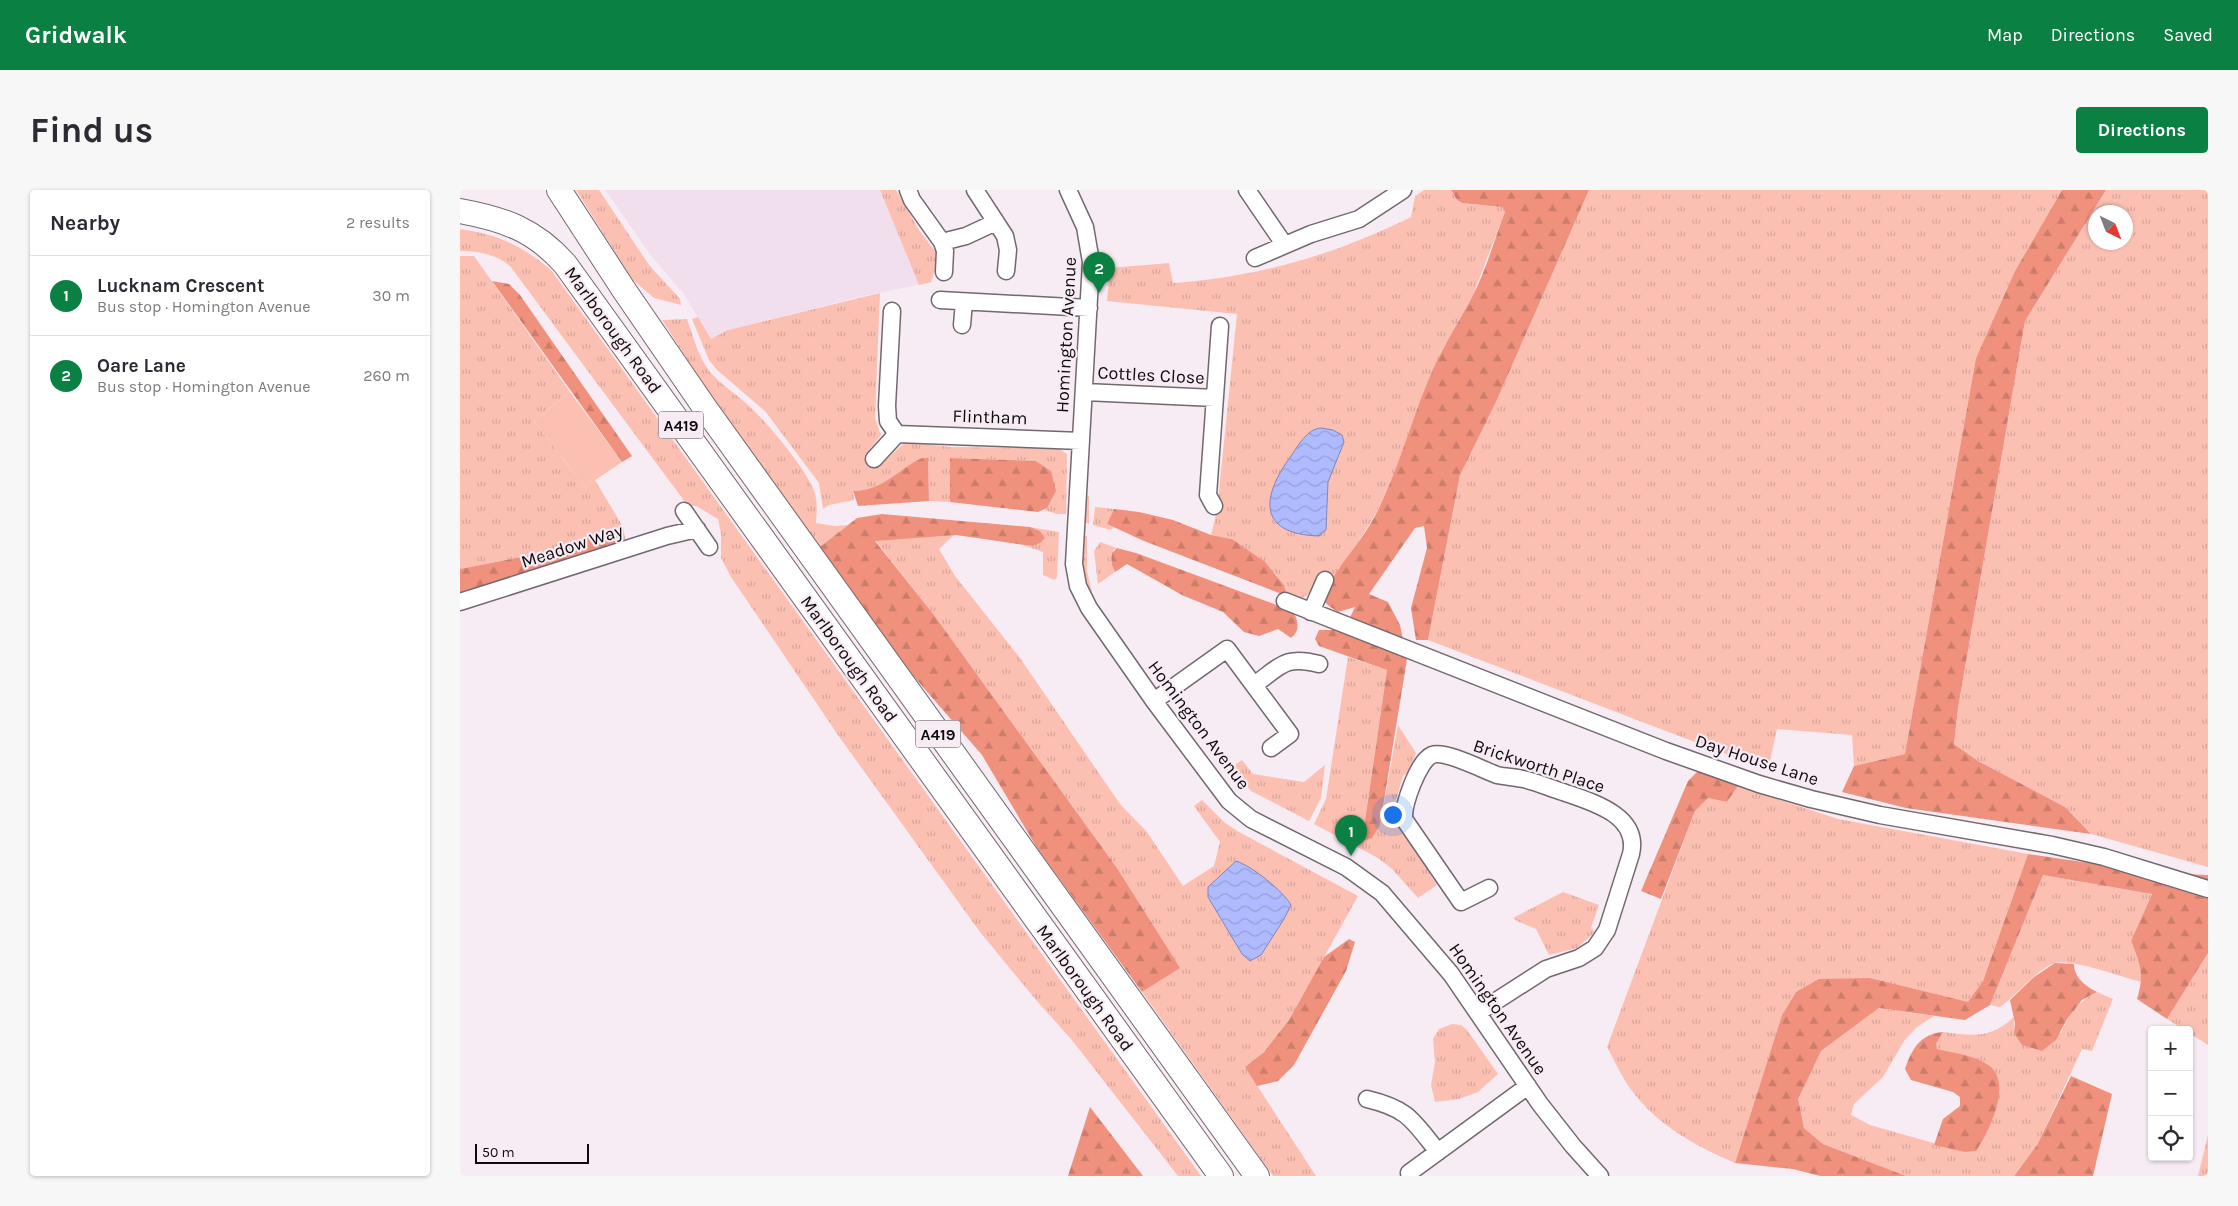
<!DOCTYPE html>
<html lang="en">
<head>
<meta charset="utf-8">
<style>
	body { margin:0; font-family:Karla,sans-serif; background:#f7f7f7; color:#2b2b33 }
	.controls { position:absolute; right:15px; bottom:15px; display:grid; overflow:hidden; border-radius:5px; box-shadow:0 1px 4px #0004 }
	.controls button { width:45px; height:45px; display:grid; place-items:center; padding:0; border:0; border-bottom:1px solid #e1e1e2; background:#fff; color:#2b2b33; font:25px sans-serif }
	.compass { position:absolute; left:1628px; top:15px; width:45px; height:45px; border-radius:50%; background:#fff; box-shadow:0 1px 4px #0004; rotate:138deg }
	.scale { position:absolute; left:15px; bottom:12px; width:114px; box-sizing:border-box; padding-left:5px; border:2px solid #0e0b0e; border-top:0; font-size:14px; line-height:18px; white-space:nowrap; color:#0e0b0e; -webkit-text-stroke:4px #f7ebf4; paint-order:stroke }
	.you { position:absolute; left:932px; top:624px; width:18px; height:18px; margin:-12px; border:4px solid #fff; border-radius:50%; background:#1a73e8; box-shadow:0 0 0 8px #1a73e833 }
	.badge { display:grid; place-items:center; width:32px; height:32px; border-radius:50%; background:#0b8043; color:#fff; font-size:16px; font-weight:700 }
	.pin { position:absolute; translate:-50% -41px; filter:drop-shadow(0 1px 2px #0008) }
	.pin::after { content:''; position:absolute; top:26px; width:18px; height:15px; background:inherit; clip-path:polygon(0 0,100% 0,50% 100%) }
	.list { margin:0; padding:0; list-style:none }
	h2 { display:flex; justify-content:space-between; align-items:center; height:65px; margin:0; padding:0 20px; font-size:21px }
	h2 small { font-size:16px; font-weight:400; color:#7c7c81 }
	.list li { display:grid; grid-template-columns:32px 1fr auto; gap:15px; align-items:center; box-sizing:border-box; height:80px; padding:0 20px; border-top:1px solid #e1e1e2 }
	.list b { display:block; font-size:19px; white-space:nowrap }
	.list p { margin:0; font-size:16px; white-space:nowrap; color:#7c7c81 }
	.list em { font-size:16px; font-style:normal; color:#7c7c81 }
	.icon { flex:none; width:28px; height:28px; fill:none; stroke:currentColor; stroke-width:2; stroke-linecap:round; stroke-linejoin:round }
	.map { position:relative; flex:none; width:1748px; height:986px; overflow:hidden; border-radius:5px }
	header { display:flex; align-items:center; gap:30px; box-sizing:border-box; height:70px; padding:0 25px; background:#0b8043; color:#fff }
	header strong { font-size:24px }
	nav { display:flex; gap:28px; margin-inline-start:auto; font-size:18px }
	.intro { display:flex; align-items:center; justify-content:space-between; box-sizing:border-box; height:120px; padding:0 30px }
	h1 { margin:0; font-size:35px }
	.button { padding:12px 22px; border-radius:5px; background:#0b8043; color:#fff; font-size:18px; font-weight:700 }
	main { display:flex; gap:30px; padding:0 30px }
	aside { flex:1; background:#fff; border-radius:5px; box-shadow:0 1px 4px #0004 }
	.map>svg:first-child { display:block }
	.built { fill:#f2dfee }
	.grass { fill:url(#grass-tufts); fill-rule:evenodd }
	.forest { fill:url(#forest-firs) }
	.garden { fill:#fcc0b3 }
	.water { fill:url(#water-waves); stroke:#7f86b6 }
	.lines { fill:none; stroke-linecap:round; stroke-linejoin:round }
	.minor-casing { stroke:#72686f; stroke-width:19 }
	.highway-casing { stroke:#72686f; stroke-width:26 }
	.minor { stroke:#fff; stroke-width:16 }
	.highway { stroke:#fff; stroke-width:24 }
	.labels { text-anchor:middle; stroke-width:4.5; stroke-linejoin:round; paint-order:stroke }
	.shield { fill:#f7ebf4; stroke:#544e53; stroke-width:1 }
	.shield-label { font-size:16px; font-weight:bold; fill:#0e0b0e }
	.street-label { font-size:18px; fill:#0e0b0e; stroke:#f7ebf4 }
</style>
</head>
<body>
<header>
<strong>Gridwalk</strong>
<nav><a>Map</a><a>Directions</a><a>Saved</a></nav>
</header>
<div class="intro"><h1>Find us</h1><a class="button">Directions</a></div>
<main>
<aside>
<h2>Nearby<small>2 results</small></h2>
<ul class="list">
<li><span class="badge">1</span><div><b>Lucknam Crescent</b><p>Bus stop · Homington Avenue</p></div><em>30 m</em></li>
<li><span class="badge">2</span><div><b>Oare Lane</b><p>Bus stop · Homington Avenue</p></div><em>260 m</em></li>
</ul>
</aside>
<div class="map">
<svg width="1748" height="986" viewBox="0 0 1748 986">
	<defs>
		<pattern id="grass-tufts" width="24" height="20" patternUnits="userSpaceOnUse" patternTransform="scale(1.25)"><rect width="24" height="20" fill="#fcc0b3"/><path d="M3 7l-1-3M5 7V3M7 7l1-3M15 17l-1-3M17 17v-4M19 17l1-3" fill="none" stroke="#d7a499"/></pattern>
		<pattern id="forest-firs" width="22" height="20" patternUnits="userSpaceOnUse" patternTransform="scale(1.25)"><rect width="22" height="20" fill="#ef917d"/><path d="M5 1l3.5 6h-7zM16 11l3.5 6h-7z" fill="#cc7c6b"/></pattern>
		<pattern id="water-waves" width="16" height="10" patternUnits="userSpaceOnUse" patternTransform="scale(1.25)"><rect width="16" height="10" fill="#afbbfe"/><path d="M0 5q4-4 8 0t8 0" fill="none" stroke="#959fd8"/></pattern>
	</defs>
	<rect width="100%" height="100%" fill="#f7ebf4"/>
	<path class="built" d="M145 0H420L459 95 412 104 268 140 251 149 224 104 193 68Z"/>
	<path class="grass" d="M116 0H139L189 75 220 109 221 115 194 108 172 89Z
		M420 0H436L459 40 476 62 475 80 471 92 459 95Z
		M964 0H991L997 10 1002 13 1042 17 1045 22 1013 105 981 162 933 288 915 325 887 370 869 393 857 387C849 404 847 413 827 406L824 395 815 383 772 349 751 345 757 321 777 124 647 111 650 78 709 73 713 93C796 88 877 64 951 27L955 6Z
		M1129 0H1602L1555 81 1516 168 1445 564 1394 576 1392 545 1317 539 1308 580 968 450 1000 285 1036 212Z
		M1646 0H1748V677L1631 644 1605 617 1518 571 1494 554 1498 518 1565 131ZM1636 22H1666V52H1636Z
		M0 39C39 45 61 55 91 80L741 986H718L611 849 576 810 520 742 380 548 271 387 261 368V343L258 329 236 316H228L50 76C36 64 17 61 0 61Z
		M0 66H14L110 202 74 231 125 297 135 290 163 337 76 364 0 379Z
		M420 103 415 228 421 245 405 265 419 277 445 252 491 257 598 258 607 264 606 324H597L584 320 587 318 591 281 576 271 490 268V312L469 311 468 268C456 268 450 276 441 283 427 294 411 301 393 301L394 310 369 315 363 319 359 293 305 221 257 180 249 170 232 129 238 127 251 149 268 140Z
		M227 129C233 146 238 167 250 182 262 196 280 206 293 220 310 236 342 275 352 296 358 307 357 321 356 333L375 336 388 335 360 357 247 200 202 130Z
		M625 304 629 306V334L624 332Z
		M635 317 654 319 647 334 653 337 651 340 633 335Z
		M570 337 599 342 597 388 594 390 583 385V362L560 354 572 356 580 341Z
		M494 345 479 359 495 386 560 468 660 614 687 642 723 696 754 676 760 652 734 616 742 610 764 632 779 642 898 706 829 830 804 862 785 877 856 986H813L682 802 719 778 657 678 474 425 415 350Z
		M622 346H627V381L632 402 628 401 623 381Z
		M640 352 657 358 653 360 652 375 655 382 638 394 634 361Z
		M888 467 927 480 902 650 920 635 938 535 956 563 949 582 943 586 935 613 940 619V635L977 695 958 708 932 679 918 668 854 634 866 609Z
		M782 570 793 584 844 592 865 575 861 608 849 631 791 601 771 578Z
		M1278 596 1378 629 1568 664 1523 791 1508 813 1410 788 1336 802 1322 825 1275 973C1234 955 1200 937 1172 901 1162 888 1155 871 1147 857L1235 621 1248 608 1267 612Z
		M1583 685 1692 704 1671 751 1682 779V792C1665 788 1610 768 1595 773 1575 780 1557 805 1540 817L1530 815Z
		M1103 702 1139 715 1131 738 1135 742 1117 758 1089 765 1076 739 1057 731 1053 728Z
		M1748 763V855L1729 843V840H1724L1707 829Z
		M1637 802 1653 809 1632 861 1622 859 1577 955 1554 986H1446L1363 954 1344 938 1337 909 1361 861 1419 818 1474 826 1457 837 1444 851 1423 887 1394 914 1391 925 1410 935 1505 962 1521 871 1477 859 1476 854 1483 842C1514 846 1530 849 1554 827V843H1601C1609 823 1618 812 1637 802Z
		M992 834 1001 835 1007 840 1038 884 1018 902 999 909 975 912 971 895 975 872 973 849 979 839Z
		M1748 945V986H1738Z"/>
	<path class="forest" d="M991 0H1129L1036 212 1000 285 968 450H956L951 418 967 358 964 336 955 338 909 404 928 412 940 435 947 469 920 635 912 648 902 651 927 480 859 456 855 449 859 440H884L895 417 878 422 869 416 862 409C875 377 902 353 917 322 938 280 950 235 968 191 980 161 997 135 1012 107 1026 81 1034 50 1045 22L1042 17 1002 13 997 10Z
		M1602 0H1646L1565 131 1498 518 1494 554 1518 571 1605 617 1631 644 1446 618 1382 602 1394 576 1445 564 1516 168 1555 81Z
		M32 91 49 94 60 105 172 266 162 272Z
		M462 268H468L469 311 398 316 393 301C423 301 437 280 462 268Z
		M490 268 576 271 591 281 596 301 587 318 578 322 490 312Z
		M654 319 679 322 713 330 751 345 772 349 805 372 824 395 827 406 684 351 647 334Z
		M422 324 570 337 580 341 585 348 580 353 572 356 496 345 415 351 474 425 657 678 720 778 682 802 577 658 522 565 449 481 360 357 397 328Z
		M163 337 165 349 156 357 0 414V379L76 364Z
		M657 358 676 363 833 421C838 431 841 440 831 448L818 439 799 446 784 442 763 422 722 405 667 374 655 382 652 375V363Z
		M1237 582H1245L1278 596 1267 612 1248 608 1235 621 1201 709 1181 701 1228 591Z
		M1568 664 1695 683 1748 685V763L1707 829 1677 809C1685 783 1680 774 1671 751L1692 704 1583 685 1530 815 1505 830 1419 818 1361 861 1338 909 1344 938 1363 954 1446 986H1360L1333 979 1275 973 1322 825 1336 802 1359 789 1410 788 1508 812 1523 791Z
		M889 749 895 752 886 781 834 875 818 891 797 896 785 877 804 862 829 830 864 767Z
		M1595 773 1614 774C1614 788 1626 796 1637 802L1622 810 1607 829 1596 850 1582 861 1562 855 1554 843 1555 833 1550 810 1574 787Z
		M1483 842 1476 854 1477 859C1493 863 1520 866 1532 878 1551 898 1528 943 1516 961L1505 962 1474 955 1483 929 1500 916V907L1493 902 1451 890 1445 879C1452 859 1460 844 1483 842Z
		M1611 886 1652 904 1633 986H1554L1577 955Z
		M630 917 683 986H608Z"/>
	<path class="garden" d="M110 202 162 272 125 297 74 231Z"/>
	<path class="water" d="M861 238 873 240 882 245 884 252 868 292 866 340 859 346C797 344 801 307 831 266 838 256 847 239 861 238Z
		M776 671C792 676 823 701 831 715L824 729 801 765 790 771 782 764 748 707V697Z"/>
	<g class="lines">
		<g class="minor-casing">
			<path id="minor" d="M448 0 452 10 482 52 485 61 484 82
				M515 0 545 46 548 60 546 81
				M608 0 625 37 631 72 614 374 618 396 629 418 694 511 769 611 791 629 886 677 922 703 991 784 1080 914 1113 956 1140 986
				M787 0 824 54
				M482 52 506 46 536 32
				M795 68 851 44 899 29 943 0
				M480 110 629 118
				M432 121 427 216 428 231 437 244 621 251
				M502 135 504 112
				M625 202 755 208
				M414 269 437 244
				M754 316 748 305 760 136
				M224 321 249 357
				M825 411 1206 561 1299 594 1351 609 1420 625 1592 655 1644 667 1748 699
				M0 412 207 346 237 339
				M851 422 865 390
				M794 495C821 476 825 465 859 474
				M694 511 767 459 830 544 811 558
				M1019 822 1086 779 1119 768 1135 758 1147 740 1171 664C1180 625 1132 612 1103 602 1090 598 1077 592 1063 589 1055 587 1046 587 1037 585 1023 580 985 560 972 565 958 571 943 615 944 629L1001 712 1029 698
				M907 909C949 919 953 931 978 962
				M949 983 1068 896"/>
		</g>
		<g class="highway-casing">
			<path id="highway" d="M99 0 164 100 245 218 797 986
				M0 21C44 29 75 40 105 74L761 986"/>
		</g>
		<use href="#minor" class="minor"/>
		<use href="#highway" class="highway"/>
	</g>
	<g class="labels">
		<g class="shield">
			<rect x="198.5" y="221.5" width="45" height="27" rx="4"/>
			<rect x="455.5" y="530.5" width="45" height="27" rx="4"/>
		</g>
		<g class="shield-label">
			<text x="221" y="241">A419</text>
			<text x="478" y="550">A419</text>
		</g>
		<g class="street-label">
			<text transform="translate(153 140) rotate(54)" y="6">Marlborough Road</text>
			<text transform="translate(606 145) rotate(-87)" y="6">Homington Avenue</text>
			<text transform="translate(691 185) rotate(3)" y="6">Cottles Close</text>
			<text transform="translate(530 227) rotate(2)" y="6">Flintham</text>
			<text transform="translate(112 356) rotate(-18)" y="6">Meadow Way</text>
			<text transform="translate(389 469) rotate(54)" y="6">Marlborough Road</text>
			<text transform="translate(739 535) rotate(53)" y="6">Homington Avenue</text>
			<text transform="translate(1297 570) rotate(18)" y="6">Day House Lane</text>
			<text transform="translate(1079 576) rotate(18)" y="6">Brickworth Place</text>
			<text transform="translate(625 798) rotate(54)" y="6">Marlborough Road</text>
			<text transform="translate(1038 819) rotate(55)" y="6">Homington Avenue</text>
		</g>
	</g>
</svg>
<div class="controls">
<button>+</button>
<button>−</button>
<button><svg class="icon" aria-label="locate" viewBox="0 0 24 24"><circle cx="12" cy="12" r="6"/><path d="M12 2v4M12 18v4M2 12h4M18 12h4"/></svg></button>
</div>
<svg class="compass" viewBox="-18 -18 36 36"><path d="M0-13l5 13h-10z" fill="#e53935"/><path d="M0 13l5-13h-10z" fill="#7c7c81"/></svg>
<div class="scale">50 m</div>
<div class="you"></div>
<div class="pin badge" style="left:891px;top:666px">1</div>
<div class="pin badge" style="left:639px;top:103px">2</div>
</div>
</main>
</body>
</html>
